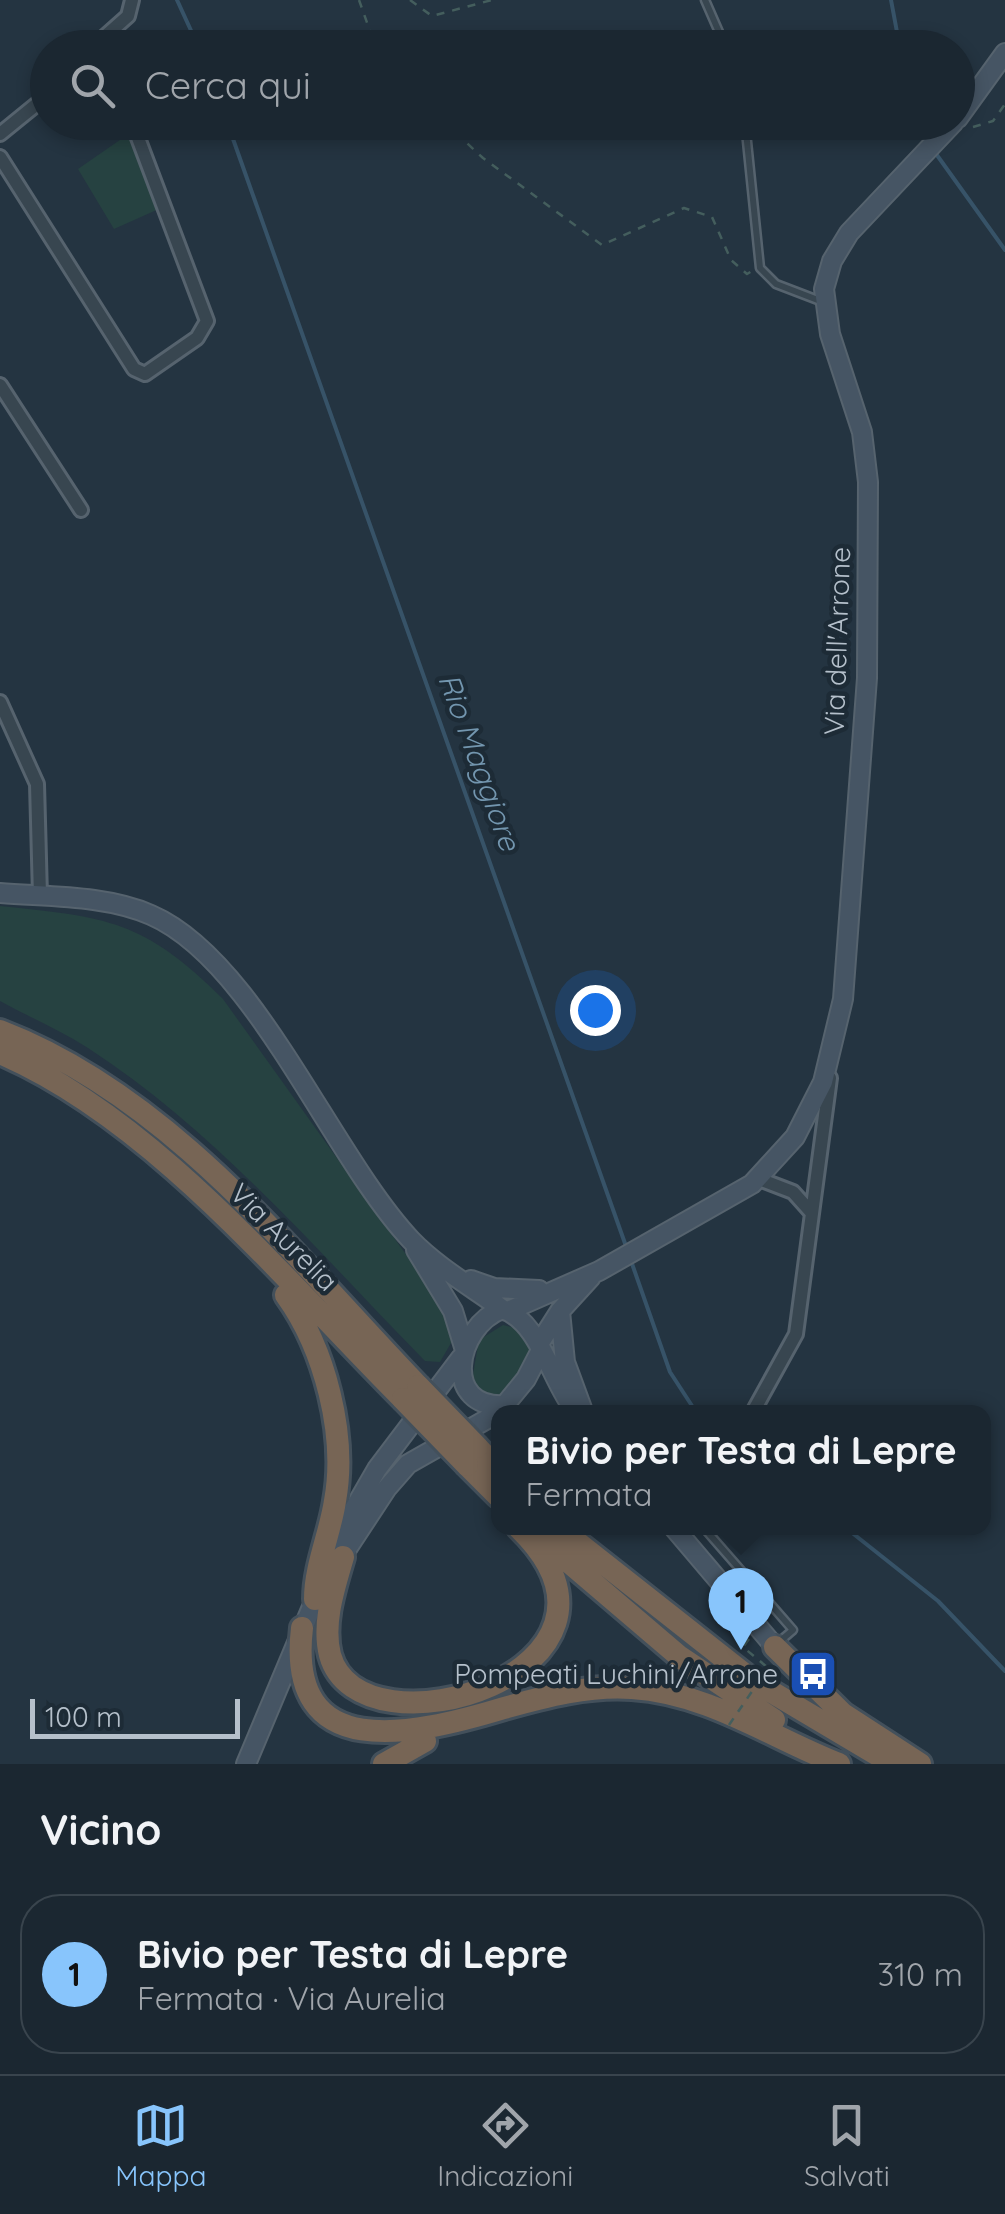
<!DOCTYPE html>
<html lang="it">
<head>
<meta charset="utf-8">
<style>
	body { margin:0; font-family:Quicksand,sans-serif; background:#242f39; color:#f1f3f6 }
	.scale { position:absolute; left:30px; bottom:25px; width:210px; box-sizing:border-box; padding-left:10px; border:5px solid #b5c0cb; border-top:0; font-size:28px; line-height:35px; white-space:nowrap; color:#b5c0cb; -webkit-text-stroke:8px #1d2b36; paint-order:stroke }
	.you { position:absolute; left:595px; top:1010px; width:35px; height:35px; margin:-25px; border:8px solid #fff; border-radius:50%; background:#1a73e8; box-shadow:0 0 0 15px #1a73e833 }
	.badge { display:grid; place-items:center; width:65px; height:65px; border-radius:50%; background:#88c5fc; color:#111; font-size:32px; font-weight:700 }
	.pin { position:absolute; translate:-50% -82px; filter:drop-shadow(0 2px 5px #0008) }
	.pin::after { content:''; position:absolute; top:52px; width:35px; height:30px; background:inherit; clip-path:polygon(0 0,100% 0,50% 100%) }
	.popup { position:absolute; left:491px; top:1405px; width:500px; height:130px; box-sizing:border-box; display:grid; place-content:center; border-radius:20px; background:#1b2731; filter:drop-shadow(0 2px 8px #0005); font-size:32px; white-space:nowrap; color:#a0a5ab }
	.popup b { font-size:38px; color:#f1f3f6 }
	.popup::after { content:''; position:absolute; left:50%; top:100%; margin-left:-20px; border:20px solid transparent; border-top-color:#1b2731 }
	.list { margin:0; padding:0; list-style:none }
	h2 { display:flex; justify-content:space-between; align-items:center; height:130px; margin:0; padding:0 40px; font-size:42px }
	h2 small { font-size:32px; font-weight:400; color:#a0a5ab }
	.list li { display:grid; grid-template-columns:65px 1fr auto; gap:30px; align-items:center; box-sizing:border-box; height:160px; margin:0 20px 20px; padding:0 20px; border:2px solid #39444d; border-radius:40px }
	.list b { display:block; font-size:38px; white-space:nowrap }
	.list p { margin:0; font-size:32px; white-space:nowrap; color:#a0a5ab }
	.list em { font-size:32px; font-style:normal; color:#a0a5ab }
	.icon { flex:none; width:55px; height:55px; fill:none; stroke:currentColor; stroke-width:2; stroke-linecap:round; stroke-linejoin:round }
	.map { position:relative; flex:none; width:1005px; height:1764px; overflow:hidden }
	.search { position:absolute; background:#1b2731; box-shadow:0 5px 15px #0003; left:30px; right:30px; top:30px; height:110px; display:flex; align-items:center; gap:25px; box-sizing:border-box; padding:0 35px; border-radius:55px; color:#a0a5ab; font-size:38px }
	.sheet { height:310px; background:#1b2731 }
	nav { display:flex; justify-content:space-around; align-items:center; box-sizing:border-box; height:140px; border-top:2px solid #39444d; background:#1b2731; font-size:28px; color:#a0a5ab }
	nav a { display:grid; justify-items:center; gap:5px }
	nav .on { color:#88c5fc }
	.map>svg:first-child { display:block }
	.green { fill:#264241 }
	.lines { fill:none; stroke-linecap:round; stroke-linejoin:round }
	.stream { stroke:#375368; stroke-width:4 }
	.lane-casing { stroke:#56636e; stroke-width:11 }
	.street-casing { stroke:#56636e; stroke-width:18 }
	.secondary-casing { stroke:#56636e; stroke-width:22 }
	.highway-casing { stroke:#43505b; stroke-width:28 }
	.path { stroke:#445e5d; stroke-width:2.5; stroke-dasharray:8 8; stroke-linecap:butt }
	.lane { stroke:#384650; stroke-width:6 }
	.street { stroke:#384650; stroke-width:12 }
	.secondary { stroke:#465564; stroke-width:18 }
	.highway { stroke:#776555; stroke-width:22 }
	.highway-bridge-casing { stroke:#43505b; stroke-width:28; stroke-linecap:butt }
	.path-bridge { stroke:#445e5d; stroke-width:2.5; stroke-dasharray:8 8; stroke-linecap:butt }
	.highway-bridge { stroke:#776555; stroke-width:22 }
	.labels { text-anchor:middle; stroke-width:9; stroke-linejoin:round; paint-order:stroke }
	.street-label { font-size:28px; fill:#b5c0cb; stroke:#1d2b36 }
	.poi-label { font-size:28px; fill:#b5c0cb; stroke:#1d2b36; text-anchor:end }
	.water-label { font-size:30px; font-style:italic; fill:#7396af; stroke:#1d2b36 }
</style>
</head>
<body>
<div class="map">
<svg width="1005" height="1764" viewBox="0 0 1005 1764">
	<rect width="100%" height="100%" fill="#243441"/>
	<path class="green" d="M130 133 161 208 114 229 78 169Z
		M0 906C107 917 144 920 223 999L445 1309 455 1336 440 1362 425 1361C319 1253 216 1131 88 1048 60 1030 29 1017 0 1001Z
		M503 1325 520 1329 530 1350 512 1392 498 1397 477 1390 472 1380 479 1340Z"/>
	<g class="lines">
		<path class="stream" d="M177 0 199 48
			M891 0 900 48
			M227 122 627 1249
			M915 122 926 139
			M934 151 1005 250
			M630 1258 670 1372 696 1412
			M846 1528 938 1601 1005 1671"/>
		<g class="lane-casing">
			<path id="lane" d="M705 0 726 48
				M745 122 760 268 776 284 823 302
				M704 1528 793 1630 779 1642"/>
		</g>
		<g class="street-casing">
			<path id="street" d="M92 48 128 16 132 0
				M0 134 48 95
				M0 157 134 369 145 374 197 338 207 321 132 122
				M0 385 81 510
				M0 702 37 784 40 896
				M759 1179 793 1192 810 1211
				M753 1412 796 1334 830 1078"/>
		</g>
		<g class="secondary-casing">
			<path id="secondary" d="M958 118 1005 53
				M0 893C48 897 106 895 151 915 255 960 331 1155 411 1240 437 1267 472 1287 502 1309
				M416 1250 453 1311 464 1347
				M471 1280 494 1288 539 1290
				M508 1311 599 1271 752 1184 795 1137 823 1082 843 999 867 678 868 482 862 432 830 334 824 289 832 261 849 233 954 122
				M560 1311 565 1362 583 1411
				M539 1344 560 1311 591 1277
				M506 1405C441 1410 455 1327 502 1309 540 1321 551 1382 576 1412
				M499 1412 526 1379 540 1352
				M674 1528 775 1647
				M337 1564 387 1488 408 1464 498 1413
				M246 1764 351 1514 377 1469 461 1358"/>
		</g>
		<g class="highway-casing">
			<path id="highway" d="M0 1031C172 1097 294 1257 418 1386
				M0 1053C154 1119 286 1282 403 1399
				M286 1295C325 1349 347 1435 335 1501 330 1534 315 1566 315 1599
				M477 1447 498 1469
				M467 1465 498 1496
				M559 1528 753 1681 893 1764
				M544 1541 680 1657 774 1720
				M343 1557C334 1588 322 1623 330 1655 360 1764 665 1670 519 1528
				M302 1628C286 1764 411 1736 504 1708 546 1696 589 1685 632 1688 709 1693 770 1737 839 1764
				M775 1647 843 1714 920 1764
				M384 1764 425 1741"/>
		</g>
		<path class="path" d="M359 0 376 48
			M410 0 432 16 492 0
			M444 122 483 158 602 245 684 208 712 217 731 260 747 274 752 271
			M973 127 993 121 1005 104
			M749 1639 743 1647 767 1667"/>
		<use href="#lane" class="lane"/>
		<use href="#street" class="street"/>
		<use href="#secondary" class="secondary"/>
		<use href="#highway" class="highway"/>
		<g class="highway-bridge-casing">
			<path id="highway-bridge" d="M418 1386 477 1447
				M403 1399 467 1465"/>
		</g>
		<path class="path-bridge" d="M729 1725 768 1668"/>
		<use href="#highway-bridge" class="highway-bridge"/>
	</g>
	<defs>
		<g id="bus-square" transform="scale(2.5)"><rect x="-9" y="-9" width="18" height="18" rx="4" fill="#1a4fb4" stroke="#1d2b36"/><path d="M-5-6H5V4H4V6H2V4H-2V6H-4V4H-5ZM-3.5-4V0h7V-4ZM-3.5 1.2v1.5H-2V1.2ZM2 1.2v1.5H3.5V1.2Z" fill="#fff"/></g>
	</defs>
	<g fill-rule="evenodd">
		<use href="#bus-square" x="813" y="1674"/>
	</g>
	<g class="labels">
		<g class="street-label">
			<text transform="translate(837 641) rotate(-88)" y="10">Via dell'Arrone</text>
			<text transform="translate(284 1237) rotate(45)" y="10">Via Aurelia</text>
		</g>
		<g class="poi-label">
			<text x="778" y="1684">Pompeati Luchini/Arrone</text>
		</g>
		<g class="water-label">
			<text transform="translate(479 762) rotate(70)" y="10">Rio Maggiore</text>
		</g>
	</g>
</svg>
<div class="scale">100 m</div>
<div class="you"></div>
<div class="pin badge" style="left:741px;top:1650px">1</div>
<div class="popup"><b>Bivio per Testa di Lepre</b>Fermata</div>
<div class="search"><svg class="icon" aria-label="search" viewBox="0 0 24 24"><circle cx="10" cy="10" r="6"/><path d="M15 15l6 6"/></svg>Cerca qui</div>
</div>
<section class="sheet">
<h2>Vicino<small></small></h2>
<ul class="list">
<li><span class="badge">1</span><div><b>Bivio per Testa di Lepre</b><p>Fermata · Via Aurelia</p></div><em>310 m</em></li>
</ul>
</section>
<nav>
<a class="on"><svg class="icon" aria-label="map" viewBox="0 0 24 24"><path d="M3 6l6-2 6 2 6-2v14l-6 2-6-2-6 2zM9 4v14M15 6v14"/></svg>Mappa</a>
<a><svg class="icon" aria-label="directions" viewBox="0 0 24 24"><path d="M12 3l9 9-9 9-9-9zM9 14v-3h6M13 9l2 2-2 2"/></svg>Indicazioni</a>
<a><svg class="icon" aria-label="saved" viewBox="0 0 24 24"><path d="M7 4h10v16l-5-4-5 4z"/></svg>Salvati</a>
</nav>
</body>
</html>
